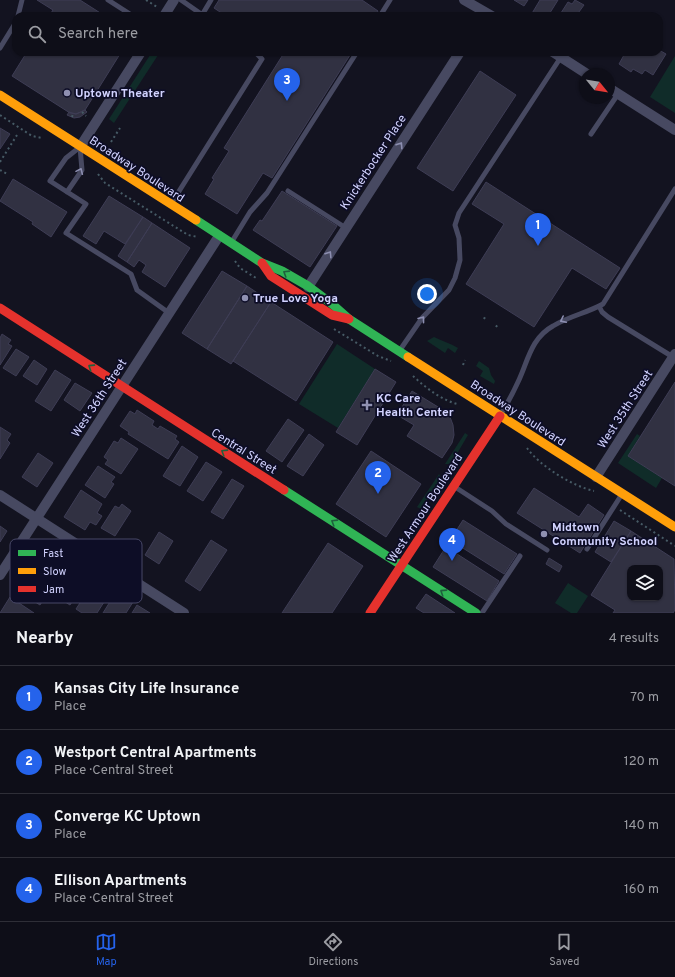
<!DOCTYPE html>
<html lang="en">
<head>
<meta charset="utf-8">
<style>
	body { margin:0; font-family:Overpass,sans-serif; background:#171721; color:#f1f3f6 }
	.controls { position:absolute; right:12px; bottom:12px; display:grid; overflow:hidden; border-radius:8px; box-shadow:0 1px 3px #0004 }
	.controls button { width:36px; height:36px; display:grid; place-items:center; padding:0; border:0; border-bottom:1px solid #2e2e37; background:#0e0e18; color:#f1f3f6; font:20px sans-serif }
	.compass { position:absolute; left:579px; top:68px; width:36px; height:36px; border-radius:50%; background:#0e0e18; box-shadow:0 1px 3px #0004; rotate:120deg }
	.you { position:absolute; left:427px; top:294px; width:14px; height:14px; margin:-10px; border:3px solid #fff; border-radius:50%; background:#1a73e8; box-shadow:0 0 0 6px #1a73e833 }
	.badge { display:grid; place-items:center; width:26px; height:26px; border-radius:50%; background:#2563eb; color:#fff; font-size:13px; font-weight:700 }
	.pin { position:absolute; translate:-50% -33px; filter:drop-shadow(0 1px 2px #0008) }
	.pin::after { content:''; position:absolute; top:21px; width:14px; height:12px; background:inherit; clip-path:polygon(0 0,100% 0,50% 100%) }
	.list { margin:0; padding:0; list-style:none }
	h2 { display:flex; justify-content:space-between; align-items:center; height:52px; margin:0; padding:0 16px; font-size:17px }
	h2 small { font-size:13px; font-weight:400; color:#9b9ca2 }
	.list li { display:grid; grid-template-columns:26px 1fr auto; gap:12px; align-items:center; box-sizing:border-box; height:64px; padding:0 16px; border-top:1px solid #2e2e37 }
	.list b { display:block; font-size:15px; white-space:nowrap }
	.list p { margin:0; font-size:13px; white-space:nowrap; color:#9b9ca2 }
	.list em { font-size:13px; font-style:normal; color:#9b9ca2 }
	.icon { flex:none; width:22px; height:22px; fill:none; stroke:currentColor; stroke-width:2; stroke-linecap:round; stroke-linejoin:round }
	.map { position:relative; flex:none; width:675px; height:613px; overflow:hidden }
	.search { position:absolute; background:#0e0e18; box-shadow:0 1px 3px #0004; left:12px; right:12px; top:12px; height:44px; display:flex; align-items:center; gap:10px; box-sizing:border-box; padding:0 14px; border-radius:12px; color:#9b9ca2; font-size:15px }
	.sheet { height:308px; background:#0e0e18 }
	nav { display:flex; justify-content:space-around; align-items:center; box-sizing:border-box; height:56px; border-top:1px solid #2e2e37; background:#0e0e18; font-size:11px; color:#9b9ca2 }
	nav a { display:grid; justify-items:center; gap:2px }
	nav .on { color:#2563eb }
	.map>svg:first-child { display:block }
	.green { fill:#102c29 }
	.building { fill:#313142; stroke:#3e3d55; fill-rule:evenodd }
	.lines { fill:none; stroke-linecap:round; stroke-linejoin:round }
	.path { stroke:#465a65; stroke-width:2; stroke-dasharray:2 3; stroke-linecap:butt }
	.lane { stroke:#474961; stroke-width:5 }
	.street { stroke:#474961; stroke-width:10 }
	.fast { stroke:#30b455; stroke-width:9 }
	.slow { stroke:#ff9f0a; stroke-width:9 }
	.jam { stroke:#e5322d; stroke-width:9 }
	.oneway { stroke:#8c8eb0 }
	.oneway2 { stroke:#1e603e }
	.poi-dot { fill:#8f90b1; stroke:#0d0d26; stroke-width:1.5 }
	.labels { text-anchor:middle; stroke-width:3.5; stroke-linejoin:round; paint-order:stroke }
	.poi-label { font-size:12px; font-weight:bold; fill:#d2d3ff; stroke:#0d0d26; text-anchor:start }
	.street-label { font-size:12px; fill:#d2d3ff; stroke:#0d0d26 }
	.key { fill:#0d0d26; stroke:#484867; stroke-width:1 }
	.key-label { font-size:11px; fill:#d2d3ff }
</style>
</head>
<body>
<div class="map">
<svg width="675" height="613" viewBox="0 0 675 613">
	<rect width="100%" height="100%" fill="#131320"/>
	<path class="green" d="M152 52H160L114 123 109 119Z
		M675 56V113L650 97Z
		M434 337C442 341 450 343 458 348L455 353 448 348 445 353 427 341Z
		M337 344 375 369 338 428 299 404Z
		M479 361 489 368 491 375 495 381 494 384 480 376 483 371 476 366Z
		M465 433 468 435 451 464H445Z
		M637 434 640 436 628 456 662 478 656 488 618 463Z
		M439 474 441 478 421 509 417 507Z
		M568 583 588 596 577 613H571L555 603Z"/>
	<path class="building" d="M37 0H80L105 16H49L53 10Z
		M219 0H362L378 11 375 16H226L214 8Z
		M514 0H528L524 6Z
		M540 0H558L548 16H532L531 15Z
		M575 0 584 5 576 16H559L568 2 572 4Z
		M659 50 666 54 653 75 645 70 642 74 633 69 631 72 619 64 624 55 620 52H659Z
		M27 52H118L120 54 85 110 76 114 70 113 12 76Z
		M282 52H352L272 178 263 173 237 214 205 194 214 179 212 178 229 151 224 148 284 53Z
		M480 71 516 95 453 191 417 168Z
		M85 110 87 112 80 117 74 118 67 115 69 112 76 114Z
		M0 128 10 134 0 149Z
		M13 179 67 212 51 237 32 224 33 222 0 201Z
		M486 182 620 268 606 289 572 268 534 327 466 284 504 224 472 204Z
		M282 191 337 226 310 267 253 230 260 220 262 221Z
		M109 196 143 217 125 244 104 231 96 244 83 236Z
		M143 217 152 223 127 262 118 256Z
		M152 223 190 248 165 287 142 272 146 265 139 260 134 267 127 262Z
		M222 271 247 286 207 349 182 333Z
		M247 286 271 302 231 364 207 349Z
		M271 302 333 342 296 401 233 361Z
		M2 334 11 340 8 344 12 346 0 365V338Z
		M16 349 29 357 16 376 3 368Z
		M34 360 47 369 37 385 23 376Z
		M375 369 396 382 357 445 336 432Z
		M55 370 71 380 51 411 35 401Z
		M675 382V486L628 456Z
		M75 383 92 393 80 411 64 400Z
		M412 391 443 410 450 417 453 425 454 435 452 443 442 458 407 436 414 425 397 415Z
		M137 410 154 421 152 425 158 429 160 426 177 436 175 439 179 442 168 459 128 434 129 432 120 426 130 411 135 414Z
		M288 419 304 430 282 462 266 451Z
		M0 427 11 434 7 440 10 443 0 459Z
		M309 434 324 445 303 476 287 466Z
		M121 438 138 449 121 474 105 464 108 460 104 457 114 441 118 443Z
		M182 446 198 457 180 486 163 476Z
		M371 451 421 484 386 537 336 504Z
		M38 453 53 463 37 487 22 477Z
		M206 462 222 472 203 501 187 491Z
		M98 466 115 477 111 482 114 484 105 498 85 485Z
		M232 479 244 486 223 519 211 512Z
		M534 488 579 517 588 504 604 515 580 553 517 513Z
		M81 490 102 504 97 513 102 516 96 525 90 522 85 530 64 517Z
		M122 504 131 511 115 536 101 528 115 506 119 508Z
		M463 520 517 554 504 574 458 545 454 552 499 581 487 601 433 567Z
		M614 521 631 531 611 562 595 552Z
		M0 526 7 531 0 542Z
		M631 531 674 559 675 610 673 613H613L615 610 591 595ZM630 568H660V598H630Z
		M159 532 173 541 159 564 145 555Z
		M211 540 227 550 200 591 185 581Z
		M328 543 363 566 332 613H282Z
		M549 558 562 566 559 572 546 564Z
		M74 563 90 573 70 605 54 595Z
		M97 577 113 588 97 613H82L76 609Z
		M21 581 48 598 46 602 43 600 40 605 16 590Z
		M116 592 133 602 126 613H103Z
		M426 594 455 613H424L416 608Z
		M10 597 34 613H0Z
		M137 605 150 613H132Z"/>
	<g class="lines">
		<path class="path" d="M146 0 157 7
			M82 112 86 116
			M0 115 32 136 42 138
			M72 117 73 114
			M111 142 120 128
			M0 162 17 135
			M0 170 7 174
			M98 174 105 183 188 235 198 237
			M235 261 240 268 256 278
			M484 319 485 317
			M496 327 498 324
			M334 329 378 356 391 361
			M463 365 465 360
			M413 376C426 388 440 399 457 404
			M527 448C540 466 572 486 594 491
			M620 510 675 546"/>
		<path class="lane" d="M108 0 133 16
			M181 0 204 16
			M202 15 211 0
			M18 16 22 0
			M380 16 390 0
			M0 48 16 22
			M591 134 618 94
			M288 191 346 228
			M67 192 82 170 80 147 66 158 50 181 86 204 66 233 131 274 137 290 169 313
			M171 204 262 59 255 52
			M231 243 250 212 267 193 357 52
			M599 306 602 312 608 317 673 357
			M400 350 422 318 449 290 455 278 460 260 459 238 455 225 459 213 561 57
			M501 414C507 404 513 393 518 382 528 361 531 338 553 326 569 316 587 313 603 304L675 189
			M455 487 492 511 506 524 547 550
			M587 549 622 494
			M482 613 520 556"/>
		<path class="street" d="M464 0 492 16
			M164 16 174 0
			M553 52 587 74
			M609 88 675 130
			M80 147 141 52
			M308 287 460 52
			M596 477 675 354
			M0 495 184 613
			M0 575 219 236"/>
		<path class="fast" d="M196 220 262 263 282 271 308 286 332 304 349 319 408 357
			M284 490 476 613"/>
		<path class="slow" d="M0 95 196 220
			M408 357 675 527"/>
		<path class="jam" d="M262 263 271 276 332 315 349 319
			M0 308 284 490
			M370 613 500 416"/>
	</g>
	<defs><path id="oneway-chevron" d="M-2-3.5L2.5 0L-2 3.5" fill="none" stroke-width="1.6" stroke-linecap="round" stroke-linejoin="round"/></defs>
	<g class="oneway">
		<use href="#oneway-chevron" transform="translate(400 145) rotate(-57)"/>
		<use href="#oneway-chevron" transform="translate(80 171) rotate(-66)"/>
		<use href="#oneway-chevron" transform="translate(329 254) rotate(-57)"/>
		<use href="#oneway-chevron" transform="translate(422 319) rotate(-52)"/>
		<use href="#oneway-chevron" transform="translate(563 320) rotate(153)"/>
	</g>
	<g class="oneway2">
		<use href="#oneway-chevron" transform="translate(286 273) rotate(-148)"/>
		<use href="#oneway-chevron" transform="translate(91 367) rotate(-147)"/>
		<use href="#oneway-chevron" transform="translate(224 452) rotate(-148)"/>
		<use href="#oneway-chevron" transform="translate(334 522) rotate(-148)"/>
		<use href="#oneway-chevron" transform="translate(443 592) rotate(-147)"/>
	</g>
	<g class="poi-dot">
		<circle cx="67" cy="93" r="4"/>
		<circle cx="245" cy="298" r="4"/>
		<path d="M365 399h4v4h4v4h-4v4h-4v-4h-4v-4h4z"/>
		<circle cx="544" cy="534" r="4"/>
	</g>
	<g class="labels">
		<g class="poi-label">
			<text x="75" y="97">Uptown Theater</text>
			<text x="253" y="302">True Love Yoga</text>
			<text x="376" y="402">KC Care<tspan x="376" dy="14">Health Center</tspan></text>
			<text x="552" y="531">Midtown<tspan x="552" dy="14">Community School</tspan></text>
		</g>
		<g class="street-label">
			<text transform="translate(373 162) rotate(-57)" y="4">Knickerbocker Place</text>
			<text transform="translate(137 169) rotate(33)" y="4">Broadway Boulevard</text>
			<text transform="translate(99 398) rotate(-57)" y="4">West 36th Street</text>
			<text transform="translate(625 409) rotate(-57)" y="4">West 35th Street</text>
			<text transform="translate(518 413) rotate(33)" y="4">Broadway Boulevard</text>
			<text transform="translate(244 451) rotate(32)" y="4">Central Street</text>
			<text transform="translate(425 508) rotate(-57)" y="4">West Armour Boulevard</text>
		</g>
	</g>
	<rect x="10" y="539" width="132" height="64" rx="6" class="key"/>
	<rect x="18" y="550" width="18" height="6" fill="#30b455"/>
	<rect x="18" y="568" width="18" height="6" fill="#ff9f0a"/>
	<rect x="18" y="586" width="18" height="6" fill="#e5322d"/>
	<g class="key-label">
		<text x="43" y="557">Fast</text>
		<text x="43" y="575">Slow</text>
		<text x="43" y="593">Jam</text>
	</g>
</svg>
<div class="controls">
<button><svg class="icon" aria-label="layers" viewBox="0 0 24 24"><path d="M12 4l9 5-9 5-9-5zM3 14l9 5 9-5"/></svg></button>
</div>
<svg class="compass" viewBox="-18 -18 36 36"><path d="M0-13l5 13h-10z" fill="#e53935"/><path d="M0 13l5-13h-10z" fill="#9b9ca2"/></svg>
<div class="you"></div>
<div class="pin badge" style="left:538px;top:246px">1</div>
<div class="pin badge" style="left:378px;top:494px">2</div>
<div class="pin badge" style="left:287px;top:101px">3</div>
<div class="pin badge" style="left:452px;top:561px">4</div>
<div class="search"><svg class="icon" aria-label="search" viewBox="0 0 24 24"><circle cx="10" cy="10" r="6"/><path d="M15 15l6 6"/></svg>Search here</div>
</div>
<section class="sheet">
<h2>Nearby<small>4 results</small></h2>
<ul class="list">
<li><span class="badge">1</span><div><b>Kansas City Life Insurance</b><p>Place</p></div><em>70 m</em></li>
<li><span class="badge">2</span><div><b>Westport Central Apartments</b><p>Place · Central Street</p></div><em>120 m</em></li>
<li><span class="badge">3</span><div><b>Converge KC Uptown</b><p>Place</p></div><em>140 m</em></li>
<li><span class="badge">4</span><div><b>Ellison Apartments</b><p>Place · Central Street</p></div><em>160 m</em></li>
</ul>
</section>
<nav>
<a class="on"><svg class="icon" aria-label="map" viewBox="0 0 24 24"><path d="M3 6l6-2 6 2 6-2v14l-6 2-6-2-6 2zM9 4v14M15 6v14"/></svg>Map</a>
<a><svg class="icon" aria-label="directions" viewBox="0 0 24 24"><path d="M12 3l9 9-9 9-9-9zM9 14v-3h6M13 9l2 2-2 2"/></svg>Directions</a>
<a><svg class="icon" aria-label="saved" viewBox="0 0 24 24"><path d="M7 4h10v16l-5-4-5 4z"/></svg>Saved</a>
</nav>
</body>
</html>
